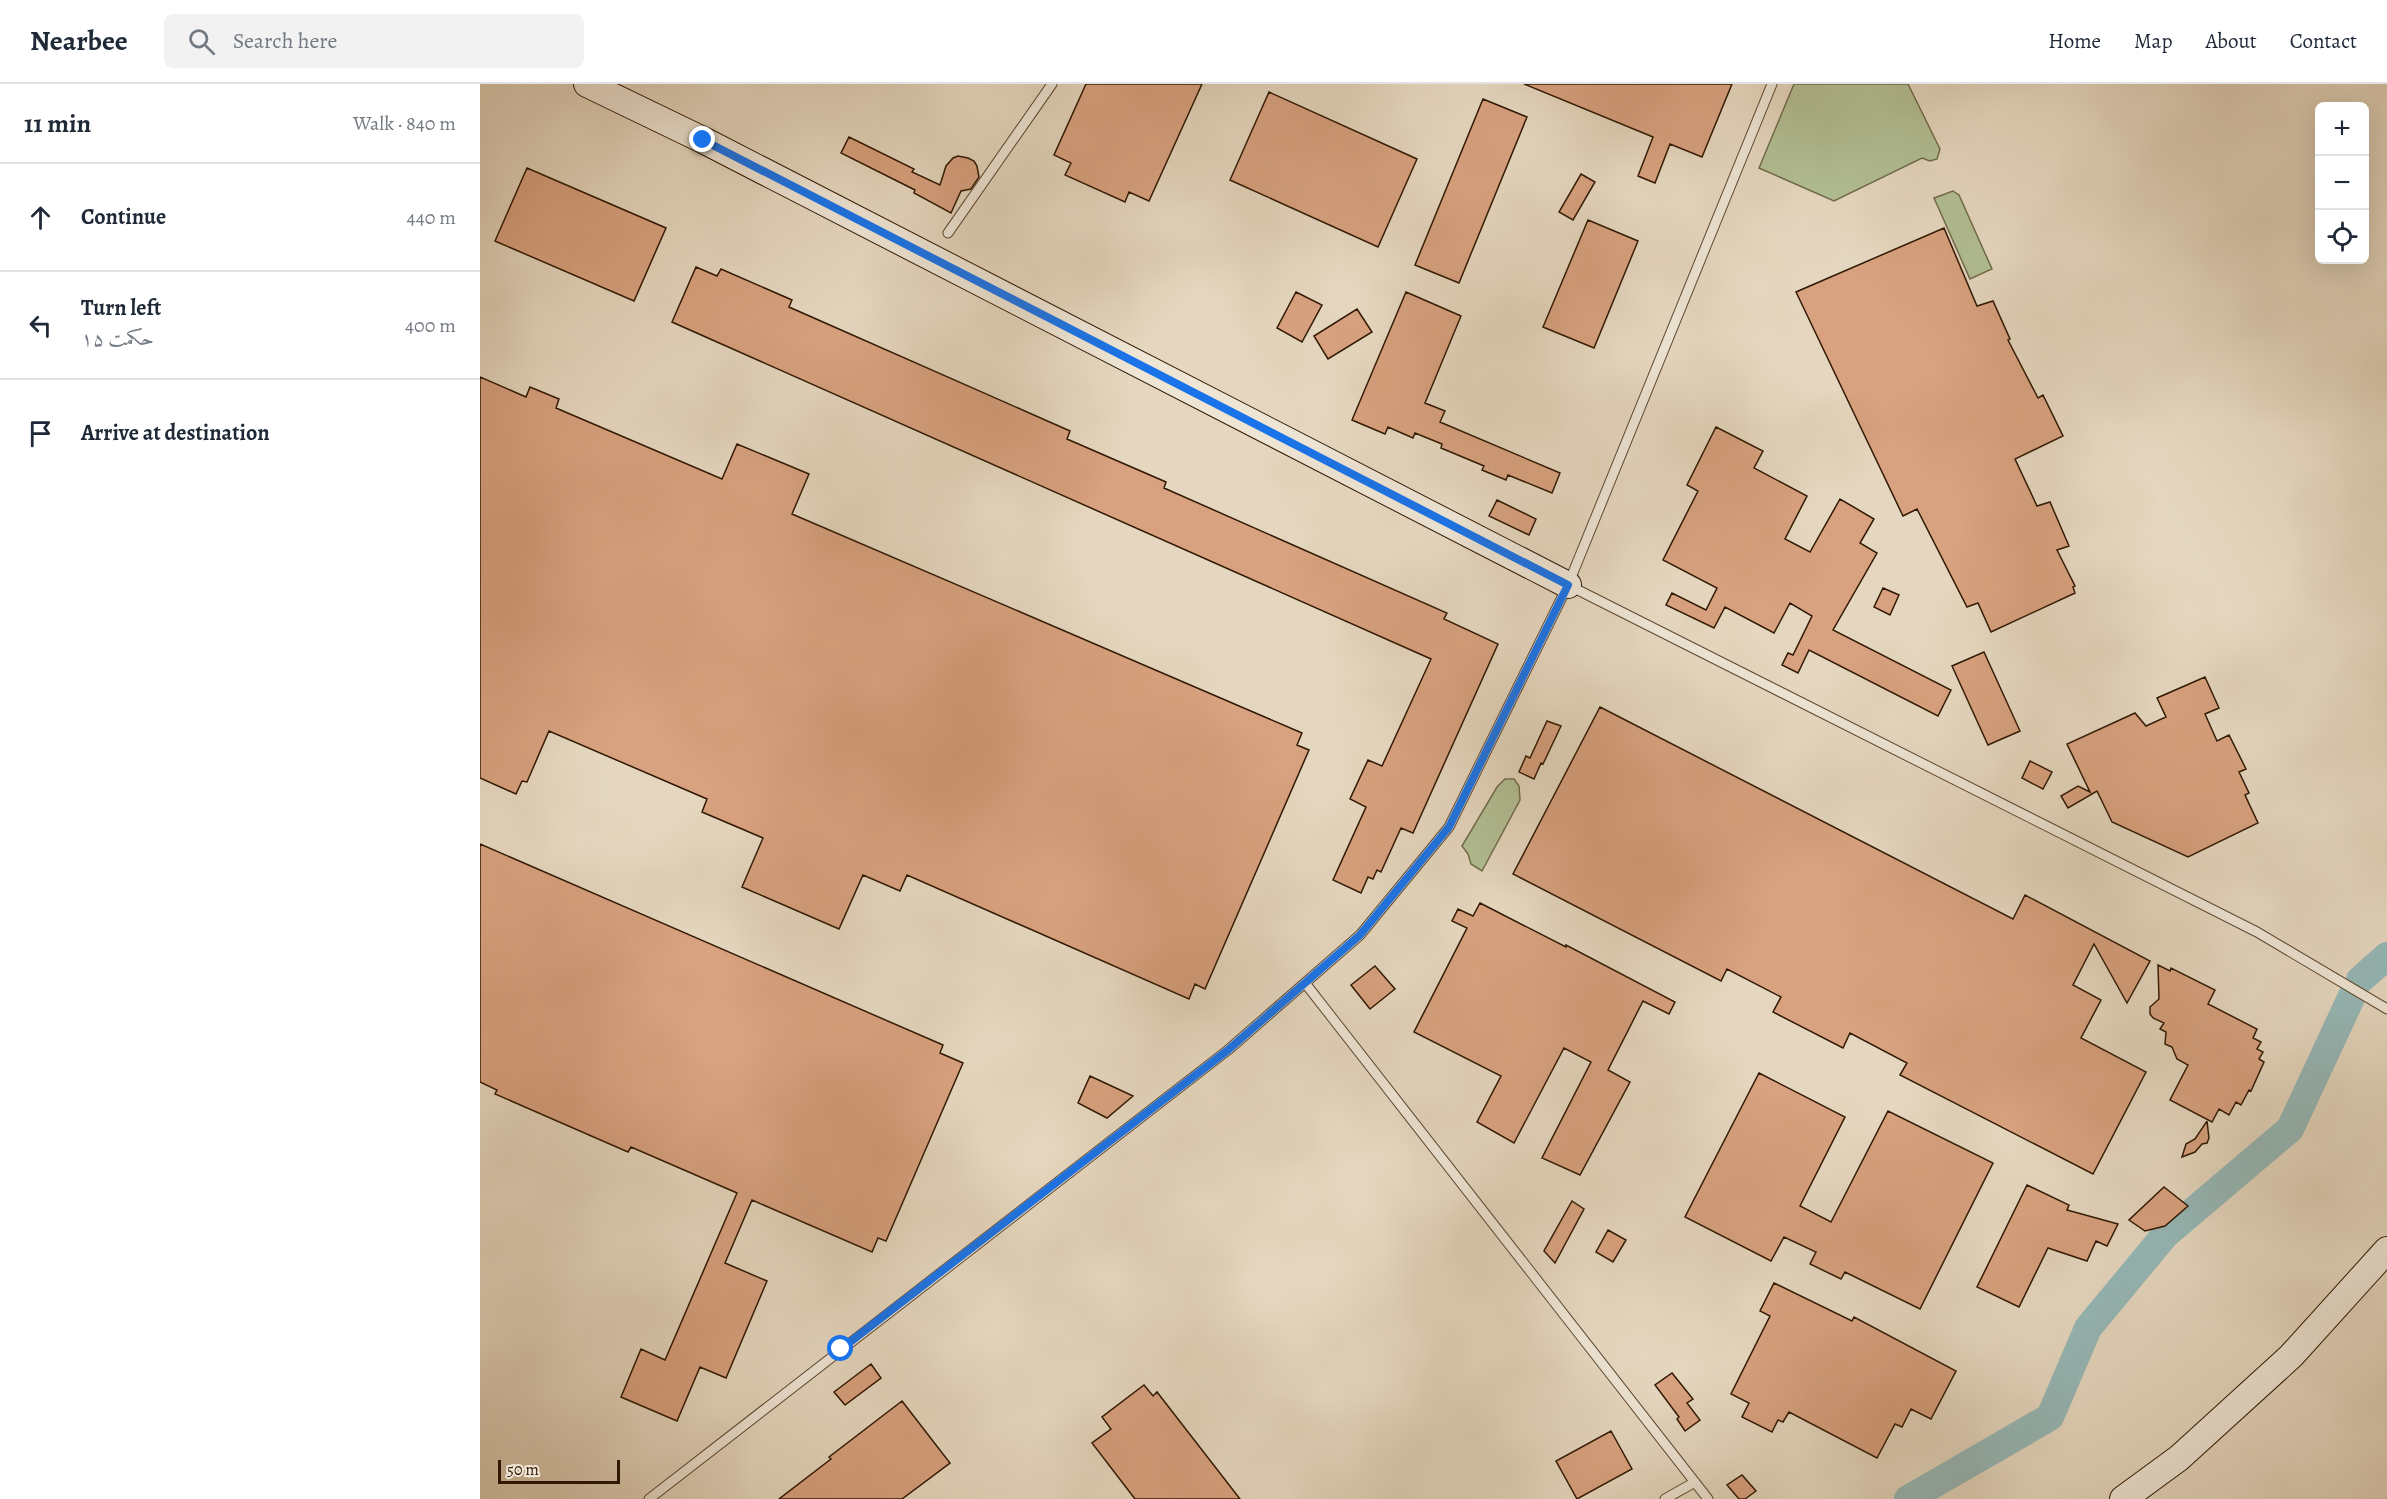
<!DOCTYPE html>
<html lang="en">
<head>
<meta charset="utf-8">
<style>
	body { margin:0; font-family:Alegreya,Amiri,serif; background:#f2f2f3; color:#1f2937 }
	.controls { position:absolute; right:18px; top:18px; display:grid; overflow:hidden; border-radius:9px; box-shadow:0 6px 24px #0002 }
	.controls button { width:54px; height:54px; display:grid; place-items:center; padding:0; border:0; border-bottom:2px solid #e0e1e3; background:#fff; color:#1f2937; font:30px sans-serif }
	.scale { position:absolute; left:18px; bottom:15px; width:122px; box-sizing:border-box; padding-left:6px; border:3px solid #301802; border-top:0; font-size:16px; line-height:21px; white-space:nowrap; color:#301802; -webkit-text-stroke:4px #eee5d5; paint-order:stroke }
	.stop { position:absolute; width:18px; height:18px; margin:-14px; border:4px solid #1a73e8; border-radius:50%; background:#fff }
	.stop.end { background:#1a73e8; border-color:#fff; box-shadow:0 2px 6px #0008 }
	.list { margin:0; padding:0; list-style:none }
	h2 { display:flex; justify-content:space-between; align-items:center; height:78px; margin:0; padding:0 24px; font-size:26px }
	h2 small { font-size:20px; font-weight:400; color:#747a83 }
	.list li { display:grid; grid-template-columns:39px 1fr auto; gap:18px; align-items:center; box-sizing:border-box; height:108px; padding:0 24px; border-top:2px solid #e0e1e3 }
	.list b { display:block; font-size:22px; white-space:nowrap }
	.list p { margin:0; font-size:20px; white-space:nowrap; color:#747a83 }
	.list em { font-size:20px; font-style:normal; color:#747a83 }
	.icon { flex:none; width:33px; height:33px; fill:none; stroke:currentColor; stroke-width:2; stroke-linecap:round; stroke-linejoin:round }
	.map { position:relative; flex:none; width:1907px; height:1415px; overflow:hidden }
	header { display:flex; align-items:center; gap:36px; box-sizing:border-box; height:84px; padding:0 30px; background:#fff; border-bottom:2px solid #e0e1e3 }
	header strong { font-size:28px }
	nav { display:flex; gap:33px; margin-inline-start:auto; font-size:21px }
	.search { width:420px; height:54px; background:#f2f2f3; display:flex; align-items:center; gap:15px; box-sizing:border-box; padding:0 21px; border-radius:9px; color:#747a83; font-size:22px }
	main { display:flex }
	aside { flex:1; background:#fff }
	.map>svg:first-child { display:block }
	.green { fill:#b2bf94; stroke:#716c4b; stroke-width:1.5 }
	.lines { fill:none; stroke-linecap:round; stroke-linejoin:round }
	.river { stroke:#96b8b7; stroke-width:28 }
	.building { fill:#d8a17f; stroke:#301802; stroke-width:1.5 }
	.lane-casing { stroke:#5d4831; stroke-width:11 }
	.secondary-casing { stroke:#301802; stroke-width:28 }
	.lane { stroke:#eee5d5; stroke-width:9 }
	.secondary { stroke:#eee5d5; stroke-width:26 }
	.route { stroke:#1a73e8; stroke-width:8 }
</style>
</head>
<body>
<header>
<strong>Nearbee</strong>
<div class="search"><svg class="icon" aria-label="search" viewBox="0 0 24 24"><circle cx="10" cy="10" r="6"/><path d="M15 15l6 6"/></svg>Search here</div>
<nav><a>Home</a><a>Map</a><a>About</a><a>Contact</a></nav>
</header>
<main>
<aside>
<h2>11 min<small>Walk · 840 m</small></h2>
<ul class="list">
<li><svg class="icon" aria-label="ahead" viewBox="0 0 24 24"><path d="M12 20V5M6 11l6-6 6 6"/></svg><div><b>Continue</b></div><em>440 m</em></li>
<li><svg class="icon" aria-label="left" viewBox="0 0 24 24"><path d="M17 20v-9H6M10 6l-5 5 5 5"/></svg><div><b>Turn left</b><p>حکمت ۱۵</p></div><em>400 m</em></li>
<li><svg class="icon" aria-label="arrive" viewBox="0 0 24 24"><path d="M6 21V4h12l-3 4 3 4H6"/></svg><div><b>Arrive at destination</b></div></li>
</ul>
</aside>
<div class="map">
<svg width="1907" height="1415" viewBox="0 0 1907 1415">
	<rect width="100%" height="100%" fill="#e5d7bf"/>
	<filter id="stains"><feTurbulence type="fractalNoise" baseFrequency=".00333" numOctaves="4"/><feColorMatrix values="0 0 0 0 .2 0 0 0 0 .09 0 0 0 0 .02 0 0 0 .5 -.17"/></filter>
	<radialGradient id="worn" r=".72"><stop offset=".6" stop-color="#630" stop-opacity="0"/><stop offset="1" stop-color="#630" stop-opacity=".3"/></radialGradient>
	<path class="green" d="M1314 0H1428L1460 65 1457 75 1450 77 1442 74 1354 117 1279 84Z
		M1473 107 1479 111 1512 185 1490 195 1454 114Z
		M1025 695H1034L1039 702 1040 716 1002 787 991 780 988 770 982 762 1017 703Z"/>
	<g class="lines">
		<path class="river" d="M1880 896 1907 872
			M1428 1415 1570 1333 1608 1244 1685 1151 1810 1045 1871 914"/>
	</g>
	<path class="building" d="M606 0H722L669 117 649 108 645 118 585 91 591 79 574 71Z
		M1044 0H1252L1222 73 1190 60 1175 99 1158 92 1173 53Z
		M789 8 937 75 898 163 750 96Z
		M1003 15 1047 33 979 199 935 181Z
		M369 53 434 85 432 88 460 101 466 82 473 74 478 72 488 74 494 77 497 82 499 93 491 105 481 107 471 129 434 109 435 106 361 69Z
		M47 84 186 144 154 217 15 157Z
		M1101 90 1115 98 1093 136 1079 128Z
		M1108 136 1158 157 1114 264 1063 243Z
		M1464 144 1497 222 1513 217 1530 255 1528 256 1558 314 1563 311 1583 352 1535 375 1557 422 1570 418 1589 462 1577 466 1595 502 1593 503 1595 509 1511 548 1498 519 1487 523 1437 425 1423 432 1316 208Z
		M216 183 237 192 241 185 312 216 309 223 590 347 587 355 686 398 684 404 967 529 964 535 1018 560 933 749 921 744 901 788 897 786 893 795 888 793 881 809 853 796 886 723 870 715 888 676 902 682 951 575 192 238Z
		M816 208 842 221 822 258 797 244Z
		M926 208 981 232 945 319 965 327 960 338 1080 389 1072 409 1028 391 1026 396 1002 386 1004 382 961 364 962 360 935 349 933 354 908 343 905 350 872 336Z
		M877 225 892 248 848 275 834 252Z
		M0 293 46 313 50 303 79 315 76 324 242 395 257 360 329 390 312 430 822 649 817 661 829 666 725 905 715 900 709 915 427 791 420 807 383 791 359 845 262 803 283 754 222 728 227 715 69 647 47 698 42 697 36 710 0 694Z
		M1236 343 1283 367 1274 384 1327 412 1305 455 1330 468 1360 415 1394 435 1380 459 1397 469 1353 546 1471 606 1458 632 1329 566 1318 589 1302 581 1308 569 1313 571 1332 532 1310 519 1294 549 1245 523 1234 544 1186 521 1192 509 1226 526 1237 504 1183 476 1218 407 1207 401Z
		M1017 416 1056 435 1049 451 1009 432Z
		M1403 504 1419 511 1410 531 1394 523Z
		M1504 568 1540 647 1508 661 1472 582Z
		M1725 593 1739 624 1725 630 1737 657 1749 651 1766 685 1759 688 1769 709 1765 711 1778 739 1708 773 1632 738 1617 707 1588 724 1581 712 1598 702 1610 708 1587 660 1655 629 1666 642 1686 633 1677 614Z
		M1120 623 1533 835 1545 811 1670 877 1647 919 1614 860 1593 901 1621 916 1601 954 1666 988 1613 1090 1420 991 1427 979 1370 949 1363 964 1293 928 1301 913 1247 885 1241 897 1033 790Z
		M1067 637 1081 642 1063 680 1061 679 1054 695 1039 688 1046 672 1050 674Z
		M1550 677 1572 688 1563 705 1542 694Z
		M0 760 463 961 460 969 483 979 406 1157 398 1154 392 1168 272 1116 245 1179 287 1197 246 1294 220 1283 197 1337 141 1313 161 1265 185 1276 257 1109 151 1063 148 1068 15 1010 17 1006 0 998Z
		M1000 819 1086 863V861L1195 918 1189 930 1163 917 1128 986 1150 998 1100 1091 1062 1074 1111 978 1084 964 1034 1059 997 1038 1021 992 934 948 987 844 972 837 978 825 993 832Z
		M1678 881 1690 887 1691 884 1735 906 1728 920 1777 945 1773 954 1781 958 1777 965 1783 968 1779 975 1784 978 1771 1007 1769 1006 1761 1021 1756 1018 1749 1031 1739 1025 1732 1038 1690 1016 1708 981 1697 975 1692 963 1685 960 1686 948 1680 945 1684 939 1673 934 1670 930V923L1679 915Z
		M895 882 915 905 890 925 871 901Z
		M1279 989 1365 1033 1320 1122 1351 1138 1408 1027 1513 1079 1440 1225 1365 1188 1361 1195 1330 1180 1336 1168 1304 1153 1291 1177 1205 1133Z
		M610 992 653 1012 627 1034 598 1019Z
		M1727 1037 1729 1054 1727 1059 1722 1060 1715 1068 1702 1073 1706 1060 1715 1055Z
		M1547 1101 1589 1121 1587 1126 1638 1140 1627 1162 1616 1157 1607 1177 1568 1164 1539 1223 1497 1203Z
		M1684 1103 1708 1122 1685 1142 1665 1147 1649 1136Z
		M1092 1117 1104 1125 1075 1179 1064 1167Z
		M1128 1146 1146 1156 1133 1178 1116 1168Z
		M1294 1199 1372 1237 1374 1233 1476 1287 1451 1335 1431 1325 1422 1343 1415 1340 1397 1374 1309 1328 1303 1338 1298 1336 1292 1348 1262 1333 1269 1319 1251 1310 1290 1232 1280 1227Z
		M391 1280 401 1294 365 1321 354 1308Z
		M1192 1289 1213 1315 1207 1319 1220 1336 1205 1347 1197 1335 1199 1333 1175 1301Z
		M664 1301 673 1312 677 1308 760 1415H655L612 1359 631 1345 622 1333Z
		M422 1317 470 1379 422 1415H299L351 1375 349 1373Z
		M1131 1347 1152 1385 1097 1415 1076 1377Z
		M1262 1391 1276 1407 1265 1415H1259L1247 1401Z"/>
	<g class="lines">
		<g class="lane-casing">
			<path id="lane" d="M468 149 572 0
				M1090 502 1777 848 1907 925
				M825 899 1228 1415
				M169 1415 748 966 880 851 969 743 1088 501 1292 0
				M1185 1415 1215 1398"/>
		</g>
		<g class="secondary-casing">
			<path id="secondary" d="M107 0 223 56 1088 501
				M1643 1415 1699 1374 1811 1272 1907 1166"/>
		</g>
		<use href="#lane" class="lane"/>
		<use href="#secondary" class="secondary"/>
	</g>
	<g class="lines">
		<path class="route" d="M223 56 1088 501 969 743 880 851 748 966 361 1265"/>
	</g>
	<rect width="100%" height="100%" filter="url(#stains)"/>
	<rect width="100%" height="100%" fill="url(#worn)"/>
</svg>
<div class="controls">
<button>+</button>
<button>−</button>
<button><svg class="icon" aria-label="locate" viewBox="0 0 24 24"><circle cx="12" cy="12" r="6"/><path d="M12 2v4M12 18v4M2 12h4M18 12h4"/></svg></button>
</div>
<div class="scale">50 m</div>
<div class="stop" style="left:361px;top:1265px"></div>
<div class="stop end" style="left:223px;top:56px"></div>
</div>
</main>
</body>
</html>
